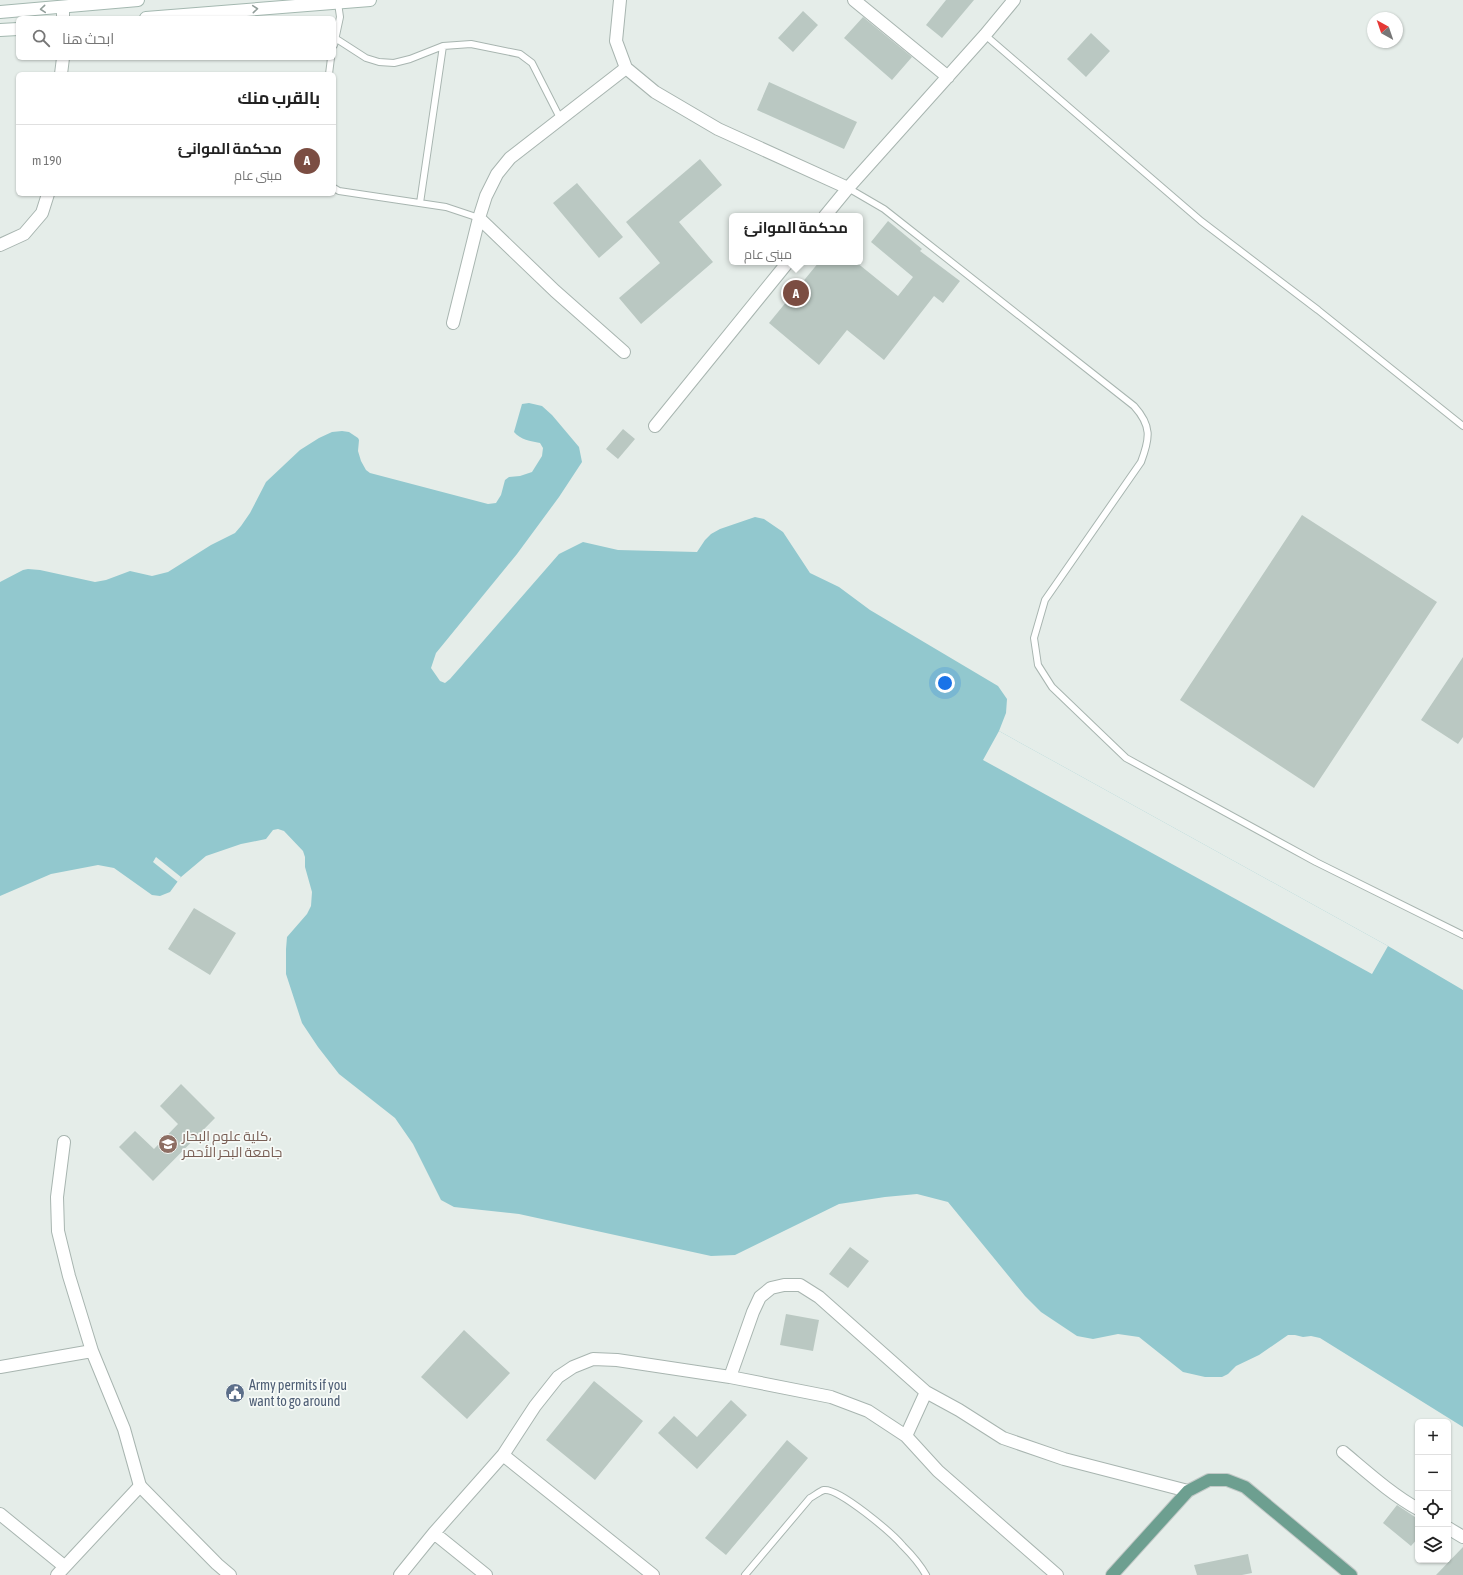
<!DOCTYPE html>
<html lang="ar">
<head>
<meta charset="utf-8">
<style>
	body { margin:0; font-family:"Asap Condensed",Cairo,sans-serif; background:#f6f6f6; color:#222; direction:rtl }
	.controls { position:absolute; right:12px; bottom:12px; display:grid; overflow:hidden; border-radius:6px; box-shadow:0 1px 3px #0004 }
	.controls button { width:36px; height:36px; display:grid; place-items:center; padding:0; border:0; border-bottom:1px solid #e0e0e0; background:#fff; color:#222; font:20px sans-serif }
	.compass { position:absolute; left:1367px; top:12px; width:36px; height:36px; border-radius:50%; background:#fff; box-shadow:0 1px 3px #0004; rotate:320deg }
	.you { position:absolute; left:945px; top:683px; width:14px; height:14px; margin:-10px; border:3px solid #fff; border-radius:50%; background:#1a73e8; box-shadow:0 0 0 6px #1a73e833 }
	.badge { display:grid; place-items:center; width:26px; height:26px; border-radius:50%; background:#7b4d42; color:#fff; font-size:13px; font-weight:700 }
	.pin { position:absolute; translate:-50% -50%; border:2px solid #fff; box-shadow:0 1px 4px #0006 }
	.popup { position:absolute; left:729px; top:213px; width:134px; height:52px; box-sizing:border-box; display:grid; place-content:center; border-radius:6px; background:#fff; filter:drop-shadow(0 1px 3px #0005); font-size:13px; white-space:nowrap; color:#767676 }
	.popup b { font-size:15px; color:#222 }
	.popup::after { content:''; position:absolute; left:50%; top:100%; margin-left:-8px; border:8px solid transparent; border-top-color:#fff }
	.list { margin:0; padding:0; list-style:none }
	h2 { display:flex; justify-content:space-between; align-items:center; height:52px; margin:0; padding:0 16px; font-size:17px }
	h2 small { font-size:13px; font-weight:400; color:#767676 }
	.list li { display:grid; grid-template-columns:26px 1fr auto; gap:12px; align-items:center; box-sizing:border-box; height:72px; padding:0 16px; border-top:1px solid #e0e0e0 }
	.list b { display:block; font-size:15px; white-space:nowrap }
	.list p { margin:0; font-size:13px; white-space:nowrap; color:#767676 }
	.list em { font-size:13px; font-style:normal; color:#767676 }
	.icon { flex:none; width:22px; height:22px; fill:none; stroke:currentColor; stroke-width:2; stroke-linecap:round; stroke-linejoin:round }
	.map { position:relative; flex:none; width:1463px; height:1575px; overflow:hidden; direction:ltr }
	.search { position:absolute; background:#fff; box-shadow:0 1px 3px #0004; left:16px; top:16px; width:320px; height:44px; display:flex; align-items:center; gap:10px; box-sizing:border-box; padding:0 14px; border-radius:6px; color:#767676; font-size:15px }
	.panel { position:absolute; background:#fff; box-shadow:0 1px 3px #0004; left:16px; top:72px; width:320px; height:124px; border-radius:6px; direction:rtl }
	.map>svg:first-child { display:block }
	.water { fill:#92c8ce }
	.pier { fill:#e5ede9 }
	.building { fill:#bac8c2 }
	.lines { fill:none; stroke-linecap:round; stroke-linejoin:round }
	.service-casing { stroke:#a8b5b0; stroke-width:8 }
	.minor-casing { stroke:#a8b5b0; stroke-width:14 }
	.tertiary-casing { stroke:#a8b5b0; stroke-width:14 }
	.secondary-casing { stroke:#a4b8b0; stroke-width:14 }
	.primary-casing { stroke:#c2c9c7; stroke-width:14 }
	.service { stroke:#fff; stroke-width:6 }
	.minor { stroke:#fff; stroke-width:12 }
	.tertiary { stroke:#fff; stroke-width:12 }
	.secondary { stroke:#fff; stroke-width:12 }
	.primary { stroke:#6d9f90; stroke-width:12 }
	.oneway { stroke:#929e9a }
	.labels { text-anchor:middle; stroke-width:3.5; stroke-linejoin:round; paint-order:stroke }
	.education-label { font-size:14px; fill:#785e54; stroke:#f6faf7; text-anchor:start }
	.service-label { font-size:14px; fill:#4e5e75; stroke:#f6faf7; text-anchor:start }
</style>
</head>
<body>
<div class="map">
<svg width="1463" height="1575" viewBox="0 0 1463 1575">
	<rect width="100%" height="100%" fill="#e5ede9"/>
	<path class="water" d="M529 403 542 406 552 415 579 447 582 462 559 497 517 554 436 653 431 668 440 681 445 683 450 679 559 554 583 542 618 550 697 552 705 540 711 534 720 529 755 517 764 519 783 532 810 573 839 587 870 610 998 686 1007 699 1006 713 999 731 1388 946 1463 990V1427L1320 1338 1311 1336 1303 1337 1295 1335H1288L1259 1355 1236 1366 1228 1374 1222 1377H1205L1183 1372 1139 1337 1118 1334 1093 1339 1077 1336 1041 1312 1025 1296 948 1202 917 1194 885 1197 839 1204 735 1255 711 1256 519 1214 454 1207 441 1200 413 1144 395 1118 339 1074 318 1047 302 1023 286 974V949L287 937 307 914 311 906 312 892 305 867V857L303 851 284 831 278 829 273 830 266 839 241 844 206 856 181 877 170 892 160 896 152 895 114 868 98 865 51 874 0 896V582L23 570 28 569 40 570 95 582 106 580 130 571 152 576 168 572 211 545 235 533 241 526 250 513 266 482 300 450 319 438 332 432 342 431 349 432 358 438 359 440 358 451 361 461 366 470 370 473 488 504 496 503 501 495 505 480 509 477 520 476 532 472 542 456 543 448 540 443C530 441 521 440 514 432L522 404Z"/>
	<path class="pier" d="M999 731 1388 946 1372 974 983 760Z
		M156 857 181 877 178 882 153 862Z"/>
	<path class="building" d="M946 0H974L942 38 926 25Z
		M803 11 818 25 793 52 778 38Z
		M863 17 912 57 892 80 844 38Z
		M1091 33 1110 51 1086 77 1067 59Z
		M769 82 857 122 844 149 757 110Z
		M700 159 722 185 679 222 713 262 641 324 619 298 660 263 626 222Z
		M577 183 623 237 599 258 553 203Z
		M888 221 922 249 920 251 960 281 943 303 934 296 884 360 847 330 819 365 769 323 819 262H856L898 296 913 277 871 242Z
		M623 429 635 439 618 459 606 449Z
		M1302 515 1437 602 1314 788 1180 700Z
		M1463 657V737L1458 744 1421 720Z
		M194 908 236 933 210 975 168 949Z
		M181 1084 215 1118 153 1181 119 1147 135 1131 154 1149 178 1124 160 1106Z
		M850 1247 869 1261 848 1288 829 1274Z
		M786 1314 819 1320 813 1351 780 1345Z
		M464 1330 510 1373 467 1419 421 1377Z
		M594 1381 643 1421 595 1480 546 1440Z
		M731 1400 747 1415 697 1469 658 1433 674 1416 697 1437Z
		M787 1440 808 1458 726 1555 705 1538Z
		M1397 1505 1418 1519V1538L1411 1546 1383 1523Z
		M1463 1547V1575H1436Z
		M1248 1554 1252 1573 1242 1575H1197L1194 1565Z"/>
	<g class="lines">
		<g class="service-casing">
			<path id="service" d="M985 35 1201 221 1318 310 1463 426
				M335 38 366 58 379 62 394 63 410 59 443 46 471 44 520 54 532 63 560 118
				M334 45 340 17 338 3
				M329 74 331 58
				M334 188 339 191 446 207 479 218
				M848 188 884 209 1134 406C1152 426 1150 438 1141 462L1045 600 1034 638 1038 665 1052 687 1126 758 1316 862 1463 935
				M420 203 443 46
				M745 1575 810 1498C814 1496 820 1491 824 1490 839 1488 892 1533 903 1546 912 1555 920 1564 926 1575"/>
		</g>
		<g class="minor-casing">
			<path id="minor" d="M620 0 616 41 626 68 655 92 718 129 848 188 985 35 1014 0
				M854 0 948 77
				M63 7V18
				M61 74 63 58
				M825 216 848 188
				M479 218 555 291 624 352
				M0 245 24 234 42 213 48 194
				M453 323 479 218 486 196 497 174 510 158 626 68
				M655 426 788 262
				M64 1142 57 1197 58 1231 69 1276 92 1351
				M0 1367 92 1351 124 1429 140 1486
				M730 1377 753 1312 760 1297 771 1288 784 1285H800L819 1297 926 1392 959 1410 1003 1438 1064 1459 1188 1491
				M906 1436 926 1392
				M1343 1452C1367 1472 1391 1494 1418 1509
				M503 1455 653 1575
				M0 1514 64 1566
				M1448 1528 1463 1537
				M434 1533 486 1575
				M400 1575 434 1533 503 1455 535 1406 558 1377 573 1367 593 1359 617 1360 730 1377 831 1397 868 1411 906 1436 938 1471 1057 1575"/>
		</g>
		<g class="tertiary-casing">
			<path id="tertiary" d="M57 1575 140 1486 217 1564 230 1575"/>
		</g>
		<g class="secondary-casing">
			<path id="secondary" d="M0 12 138 0
				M146 18 370 0
				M0 30 18 29"/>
		</g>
		<g class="primary-casing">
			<path id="primary" d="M1112 1575 1188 1491 1209 1480H1227L1245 1487 1351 1575"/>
		</g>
		<use href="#service" class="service"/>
		<use href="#minor" class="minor"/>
		<use href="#tertiary" class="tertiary"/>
		<use href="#secondary" class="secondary"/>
		<use href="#primary" class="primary"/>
	</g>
	<defs><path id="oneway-chevron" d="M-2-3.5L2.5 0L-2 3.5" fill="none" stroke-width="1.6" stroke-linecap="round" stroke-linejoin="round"/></defs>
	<g class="oneway">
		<use href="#oneway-chevron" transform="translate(43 9) rotate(175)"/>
		<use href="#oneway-chevron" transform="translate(255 9) rotate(-5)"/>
	</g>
	<defs>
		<g id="university-disc" transform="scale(1)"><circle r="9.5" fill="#8d6e63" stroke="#f6faf7"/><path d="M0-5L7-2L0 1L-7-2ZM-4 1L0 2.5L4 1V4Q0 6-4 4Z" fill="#fff"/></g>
		<g id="civic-disc" transform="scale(1)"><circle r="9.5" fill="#5c6f8a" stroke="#f6faf7"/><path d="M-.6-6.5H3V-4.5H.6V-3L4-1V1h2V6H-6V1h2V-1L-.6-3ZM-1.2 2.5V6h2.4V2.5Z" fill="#fff"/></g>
	</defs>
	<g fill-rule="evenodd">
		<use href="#university-disc" x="168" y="1144"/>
		<use href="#civic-disc" x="235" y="1393"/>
	</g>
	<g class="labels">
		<g class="education-label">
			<text x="182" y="1141">كلية علوم البحار،<tspan x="182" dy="16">جامعة البحر الأحمر</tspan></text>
		</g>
		<g class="service-label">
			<text x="249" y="1390">Army permits if you<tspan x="249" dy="16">want to go around</tspan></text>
		</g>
	</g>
</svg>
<div class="controls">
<button>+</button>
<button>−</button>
<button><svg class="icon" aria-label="locate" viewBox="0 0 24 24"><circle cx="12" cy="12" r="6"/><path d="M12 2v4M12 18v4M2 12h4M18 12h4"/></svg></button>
<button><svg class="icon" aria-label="layers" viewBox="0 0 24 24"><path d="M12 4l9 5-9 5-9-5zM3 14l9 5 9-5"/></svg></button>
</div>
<svg class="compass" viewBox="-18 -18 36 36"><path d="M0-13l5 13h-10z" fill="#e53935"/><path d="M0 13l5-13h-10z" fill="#767676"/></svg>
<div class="you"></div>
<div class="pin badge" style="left:796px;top:293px">A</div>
<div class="popup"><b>محكمة الموانئ</b>مبنى عام</div>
<div class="search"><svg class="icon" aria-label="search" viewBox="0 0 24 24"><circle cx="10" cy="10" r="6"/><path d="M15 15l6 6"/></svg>ابحث هنا</div>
<section class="panel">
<h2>بالقرب منك<small></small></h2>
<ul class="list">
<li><span class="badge">A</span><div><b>محكمة الموانئ</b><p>مبنى عام</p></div><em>190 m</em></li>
</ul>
</section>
</div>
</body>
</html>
